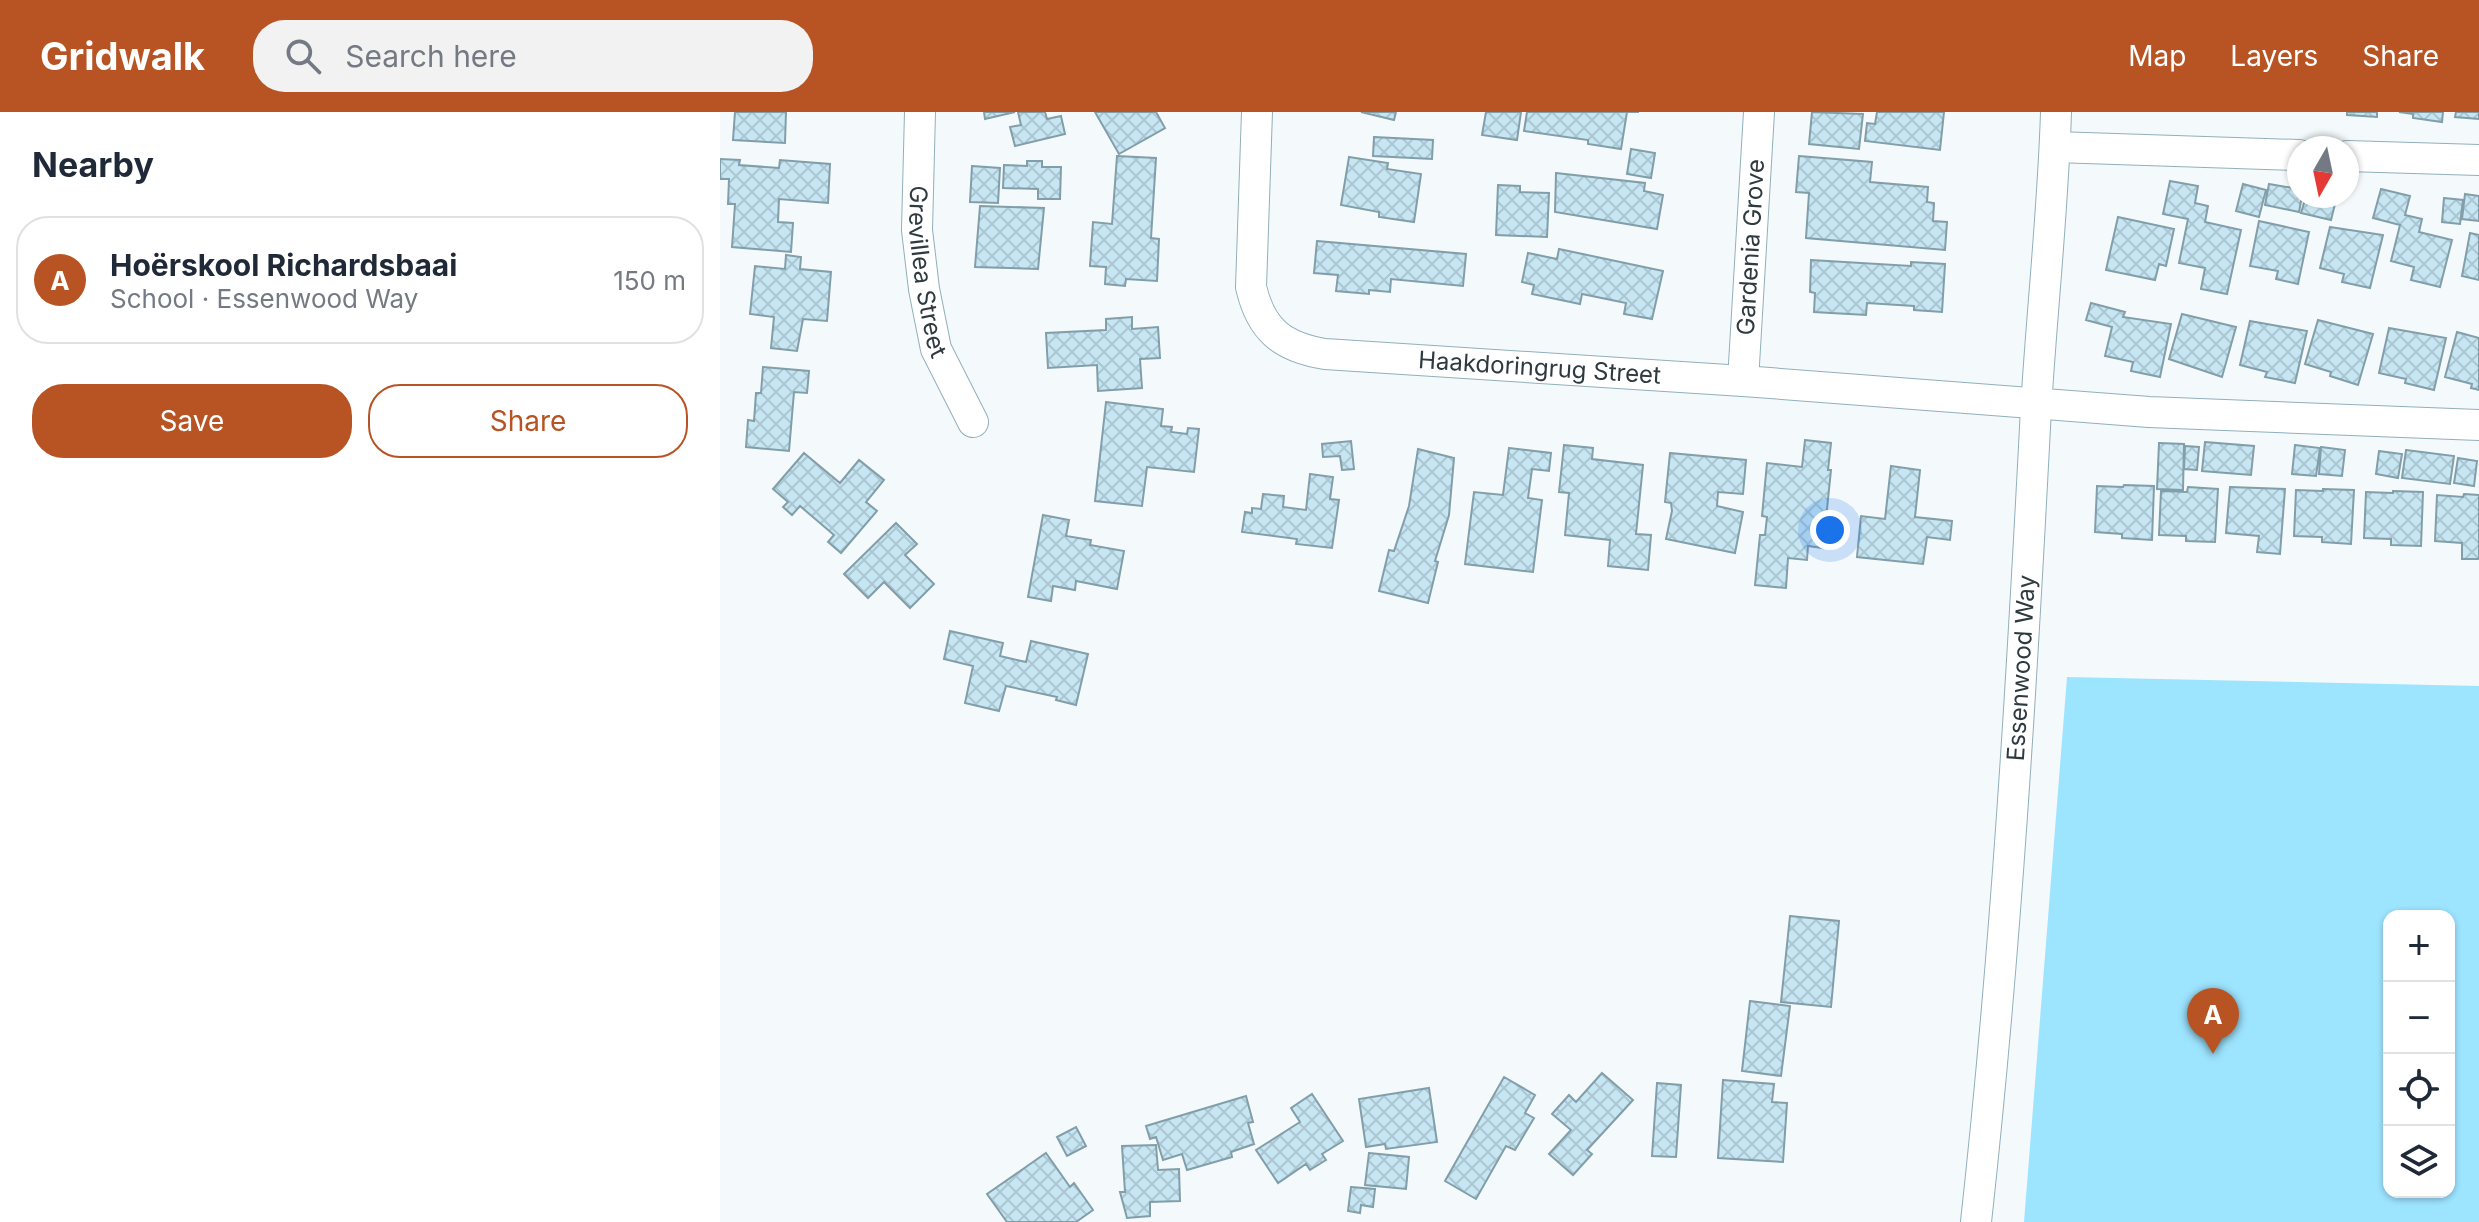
<!DOCTYPE html>
<html lang="en">
<head>
<meta charset="utf-8">
<style>
	body { margin:0; font-family:Inter,sans-serif; background:#f2f2f3; color:#1f2937 }
	.controls { position:absolute; right:24px; bottom:24px; display:grid; overflow:hidden; border-radius:16px; box-shadow:0 2px 6px #0004 }
	.controls button { width:72px; height:72px; display:grid; place-items:center; padding:0; border:0; border-bottom:2px solid #e0e1e3; background:#fff; color:#1f2937; font:40px sans-serif }
	.compass { position:absolute; left:1567px; top:24px; width:72px; height:72px; border-radius:50%; background:#fff; box-shadow:0 2px 6px #0004; rotate:189deg }
	.you { position:absolute; left:1110px; top:418px; width:28px; height:28px; margin:-20px; border:6px solid #fff; border-radius:50%; background:#1a73e8; box-shadow:0 0 0 12px #1a73e833 }
	.badge { display:grid; place-items:center; width:52px; height:52px; border-radius:50%; background:#b85323; color:#fff; font-size:26px; font-weight:700 }
	.pin { position:absolute; translate:-50% -66px; filter:drop-shadow(0 2px 4px #0008) }
	.pin::after { content:''; position:absolute; top:42px; width:28px; height:24px; background:inherit; clip-path:polygon(0 0,100% 0,50% 100%) }
	.list { margin:0; padding:0; list-style:none }
	h2 { display:flex; justify-content:space-between; align-items:center; height:104px; margin:0; padding:0 32px; font-size:34px }
	h2 small { font-size:26px; font-weight:400; color:#747a83 }
	.list li { display:grid; grid-template-columns:52px 1fr auto; gap:24px; align-items:center; box-sizing:border-box; height:128px; margin:0 16px 16px; padding:0 16px; border:2px solid #e0e1e3; border-radius:32px }
	.list b { display:block; font-size:30px; white-space:nowrap }
	.list p { margin:0; font-size:26px; white-space:nowrap; color:#747a83 }
	.list em { font-size:26px; font-style:normal; color:#747a83 }
	.actions { display:flex; gap:16px; padding:24px 32px }
	.actions a { flex:1; padding:18px 0; border:2px solid #b85323; border-radius:32px; text-align:center; font-size:28px; color:#b85323 }
	.actions .main { background:#b85323; color:#fff }
	.icon { flex:none; width:44px; height:44px; fill:none; stroke:currentColor; stroke-width:2; stroke-linecap:round; stroke-linejoin:round }
	.map { position:relative; flex:none; width:1759px; height:1110px; overflow:hidden }
	header { display:flex; align-items:center; gap:48px; box-sizing:border-box; height:112px; padding:0 40px; background:#b85323; color:#fff }
	header strong { font-size:38px }
	nav { display:flex; gap:44px; margin-inline-start:auto; font-size:28px }
	.search { width:560px; height:72px; background:#f2f2f3; display:flex; align-items:center; gap:20px; box-sizing:border-box; padding:0 28px; border-radius:32px; color:#747a83; font-size:30px }
	main { display:flex }
	aside { flex:1; background:#fff }
	.map>svg:first-child { display:block }
	.grass { fill:#9de4ff; fill-rule:evenodd }
	.building { fill:url(#building-cross-hatch); stroke:#819ea9; stroke-width:2 }
	.lines { fill:none; stroke-linecap:round; stroke-linejoin:round }
	.minor-casing { stroke:#91afba; stroke-width:32 }
	.minor { stroke:#fff; stroke-width:30 }
	.labels { text-anchor:middle; stroke-width:6; stroke-linejoin:round; paint-order:stroke }
	.street-label { font-size:24px; fill:#2e3a3f; stroke:#fff }
</style>
</head>
<body>
<header>
<strong>Gridwalk</strong>
<div class="search"><svg class="icon" aria-label="search" viewBox="0 0 24 24"><circle cx="10" cy="10" r="6"/><path d="M15 15l6 6"/></svg>Search here</div>
<nav><a>Map</a><a>Layers</a><a>Share</a></nav>
</header>
<main>
<aside>
<h2>Nearby<small></small></h2>
<ul class="list">
<li><span class="badge">A</span><div><b>Hoërskool Richardsbaai</b><p>School · Essenwood Way</p></div><em>150 m</em></li>
</ul>
<div class="actions"><a class="main">Save</a><a>Share</a></div>
</aside>
<div class="map">
<svg width="1759" height="1110" viewBox="0 0 1759 1110">
	<defs>
		<pattern id="building-cross-hatch" width="8" height="8" patternUnits="userSpaceOnUse" patternTransform="scale(2)"><rect width="8" height="8" fill="#c7e6f3"/><path d="M0 0l8 8M0 8l8-8" fill="none" stroke="#abc6d1"/></pattern>
	</defs>
	<rect width="100%" height="100%" fill="#f4fafc"/>
	<path class="grass" d="M1347 565 1759 574V1110H1304ZM1669 804H1729V1080H1669Z"/>
	<path class="building" d="M15 0H66L65 31 13 28Z
		M264 0H295L265 7Z
		M298 0H325L327 7 341 4 345 22 295 34 290 15 301 13Z
		M375 0H436L445 16 399 42Z
		M641 0H676L674 8Z
		M766 0H801L797 28 762 23Z
		M807 0H919H907L901 37 868 32V28L804 19Z
		M1092 0 1143 2 1139 37 1089 32Z
		M1157 0H1224L1220 38 1145 29 1147 11 1155 12Z
		M1627 0H1657V5L1627 3Z
		M1679 0H1723L1722 10 1693 6V2Z
		M1736 0H1759V7L1735 5Z
		M654 25 713 28 712 47 653 44Z
		M911 37 935 41 931 66 907 62Z
		M397 44 436 46 431 126 439 127 437 169 406 167 405 174 385 172 386 155 370 154 373 110 392 112Z
		M1079 44 1152 50 1150 70 1208 75 1207 90 1214 91 1213 109 1227 110 1225 138 1086 126 1089 81 1076 80Z
		M629 45 668 51 667 57 701 62 694 110 659 105V100L621 93Z
		M0 47 20 48 19 53 59 56 60 48 110 52 108 91 59 87 58 110 73 111 71 140 12 135 15 92H8L9 67H0Z
		M307 49H322V55H341L340 87H318V77L283 76 284 53 307 54Z
		M252 54 280 56 278 91 250 90Z
		M836 61 925 71 924 79 943 83 937 117 835 100Z
		M1450 69 1478 74 1475 91 1488 94 1485 110 1521 118 1507 182 1481 177 1485 156 1459 151 1468 107 1443 102Z
		M1523 72 1546 78 1539 105 1516 99Z
		M1549 72 1579 77V84H1582L1579 100 1545 93Z
		M778 73 800 74V80L829 81 827 125 776 123Z
		M1661 77 1690 84 1685 103 1702 107 1699 120 1732 128 1720 175 1691 168 1694 155 1671 149 1680 113 1653 106Z
		M1745 82 1759 84V109L1742 107Z
		M1586 84H1617L1611 108 1581 101Z
		M1724 86 1743 88 1740 112 1722 110Z
		M260 94 324 96 318 157 255 155Z
		M1398 105 1454 117 1446 154 1439 152 1435 168 1386 158Z
		M1539 109 1589 120 1578 172 1556 167 1558 159 1530 154Z
		M1610 115 1663 123 1650 176 1622 170 1624 162 1600 156Z
		M1750 121 1759 123V168L1742 164Z
		M597 129 746 142 743 174 671 167 670 180 649 178V182L616 179 618 163 594 161Z
		M839 137 943 159 932 207 904 202 906 191 862 182 860 192 812 182 814 173 802 170 808 141 837 147Z
		M66 143 81 145 80 157 111 160 107 209 83 207 77 239 51 236 54 205 30 202 35 154 65 157Z
		M1091 148 1191 154V150L1225 152 1222 200 1194 198V194L1147 191 1146 203 1094 200 1095 181 1090 180Z
		M1371 191 1405 200 1403 205 1451 212 1440 265 1411 259 1413 250 1385 244 1392 215 1366 208Z
		M1462 202 1516 215 1502 265 1449 247Z
		M412 205V217L438 215 440 246 420 247 422 276 378 279 377 253 328 256 326 221 386 218V207Z
		M1598 208 1653 222 1638 273 1610 264 1611 260 1585 252Z
		M1530 209 1587 219 1575 271 1545 265 1547 260 1520 253Z
		M1669 216 1726 226 1714 278 1685 271 1686 267 1659 261Z
		M1737 220 1759 226V278L1751 276 1752 272 1725 265Z
		M43 255 89 259 87 281 74 280 69 339 26 335 28 308 34 309 36 281H41Z
		M386 290 443 297 441 314 452 315 451 320 467 322 468 316 479 317 474 360 427 355 422 394 375 389Z
		M1085 328 1111 331 1108 358H1111L1103 436 1088 434 1087 448 1068 446 1066 476 1035 473 1040 423H1045L1047 405 1042 404 1047 351 1082 355Z
		M631 329 634 357 622 358 620 344 603 345 602 332Z
		M1485 330 1534 334 1531 363 1482 359Z
		M1439 331 1464 332 1463 378 1437 377Z
		M844 333 873 336 872 347 923 353 916 422 931 423 928 458 888 454 890 428 845 423 849 381 839 380Z
		M1575 333 1600 336 1596 364 1572 362Z
		M1465 334 1479 335 1477 358 1464 357Z
		M1601 335 1625 338 1622 364 1599 362Z
		M789 336 831 341 829 359 812 357 808 386 822 388 813 460 745 452 754 380 783 383Z
		M698 337 734 346 729 403 715 449 718 450 708 491 659 479 669 438 674 439 689 394Z
		M1686 338 1734 344 1730 372 1682 366Z
		M1659 339 1682 342 1678 366 1656 362Z
		M84 341 120 371 139 348 164 368 146 390 157 399 121 441 108 430 114 423 80 394 72 403 63 395 68 390 53 377Z
		M950 341 1026 348 1023 382 998 380 997 394 1023 400 1015 441 946 427 952 399 951 391 945 390Z
		M1738 346 1757 349 1754 374 1734 371Z
		M1171 354 1200 358 1195 405 1232 409 1230 428 1207 425 1203 452 1137 445 1141 404 1165 407Z
		M590 362 613 365 610 387 619 388 612 436 576 432 577 427 522 420 525 400 532 401V396L541 397 543 382 564 384 563 395 586 398Z
		M1404 373 1434 374 1432 428 1402 426V422L1375 420 1377 374 1403 375Z
		M1468 375 1498 377 1495 430 1466 429V424L1439 423 1441 379 1467 380Z
		M1510 375 1565 377 1560 442 1537 440 1539 424 1506 421Z
		M1603 377 1634 378 1631 432 1602 430V425L1574 424 1576 378 1603 379Z
		M1673 379 1703 380 1701 434 1671 433V427L1644 426 1646 380 1673 381Z
		M1744 382 1759 383V447H1742V431L1715 429 1717 383 1743 385Z
		M323 403 349 408 346 424 371 428 370 433 404 439 397 477 356 469 355 478 333 474 331 489 308 485Z
		M176 411 197 432 185 443 214 472 190 496 164 470 148 486 124 462Z
		M230 519 283 531 280 544 306 550 311 529 368 542 356 593 336 588 337 585 286 574 279 599 245 591 253 554 224 547Z
		M1070 804 1119 809 1111 895 1061 890Z
		M1030 889 1070 894 1061 964 1022 959Z
		M882 961 913 988 867 1038 872 1042 853 1063 829 1042 851 1018 832 1002 849 983 856 990Z
		M784 965 815 983 805 1001 814 1006 795 1038 786 1034 756 1087 725 1069Z
		M1003 968 1054 972 1052 990 1067 991 1063 1050 998 1046Z
		M937 971 961 973 956 1045 932 1044Z
		M709 976 717 1030 666 1037 665 1032 646 1035 639 987Z
		M592 982 623 1029 602 1042 606 1048 590 1058 586 1052 558 1071 536 1038 580 1010 571 996Z
		M526 984 533 1010 528 1011 534 1032 511 1040 512 1045 467 1058 462 1042 443 1048 436 1025 430 1027 426 1014Z
		M356 1015 366 1034 347 1044 337 1025Z
		M436 1033 438 1058 459 1057 460 1089 430 1090V1104L407 1106 400 1080H405L402 1034Z
		M326 1041 350 1075 354 1071 373 1098 356 1110H287L267 1082Z
		M649 1041 689 1045 686 1077 645 1073Z
		M631 1075 655 1077 653 1095 641 1093 640 1101 628 1099Z"/>
	<g class="lines">
		<g class="minor-casing">
			<g id="minor">
				<path id="s1" d="M200 0 197 118 204 177 216 237 253 310"/>
				<path id="s2" d="M537 0 531 175C541 218 562 235 605 242L1023 269 1429 300 1759 313"/>
				<path d="M1335 35 1579 43"/>
				<path d="M1627 44 1759 48"/>
				<path id="s3" d="M1023 269 1039 0"/>
				<path id="s4" d="M1256 1110C1286 839 1302 568 1316 296 1322 197 1333 99 1336 0"/>
			</g>
		</g>
		<use href="#minor" class="minor"/>
	</g>
	<g class="labels">
		<g class="street-label">
			<text dy="8" stroke="none"><textPath href="#s3" startOffset="134">Gardenia Grove</textPath></text>
			<text dy="8" stroke="none"><textPath href="#s1" startOffset="160">Grevillea Street</textPath></text>
			<text dy="8" stroke="none"><textPath href="#s2" startOffset="498">Haakdoringrug Street</textPath></text>
			<text dy="8" stroke="none"><textPath href="#s4" startOffset="556">Essenwood Way</textPath></text>
		</g>
	</g>
</svg>
<div class="controls">
<button>+</button>
<button>−</button>
<button><svg class="icon" aria-label="locate" viewBox="0 0 24 24"><circle cx="12" cy="12" r="6"/><path d="M12 2v4M12 18v4M2 12h4M18 12h4"/></svg></button>
<button><svg class="icon" aria-label="layers" viewBox="0 0 24 24"><path d="M12 4l9 5-9 5-9-5zM3 14l9 5 9-5"/></svg></button>
</div>
<svg class="compass" viewBox="-18 -18 36 36"><path d="M0-13l5 13h-10z" fill="#e53935"/><path d="M0 13l5-13h-10z" fill="#747a83"/></svg>
<div class="you"></div>
<div class="pin badge" style="left:1493px;top:942px">A</div>
</div>
</main>
</body>
</html>
